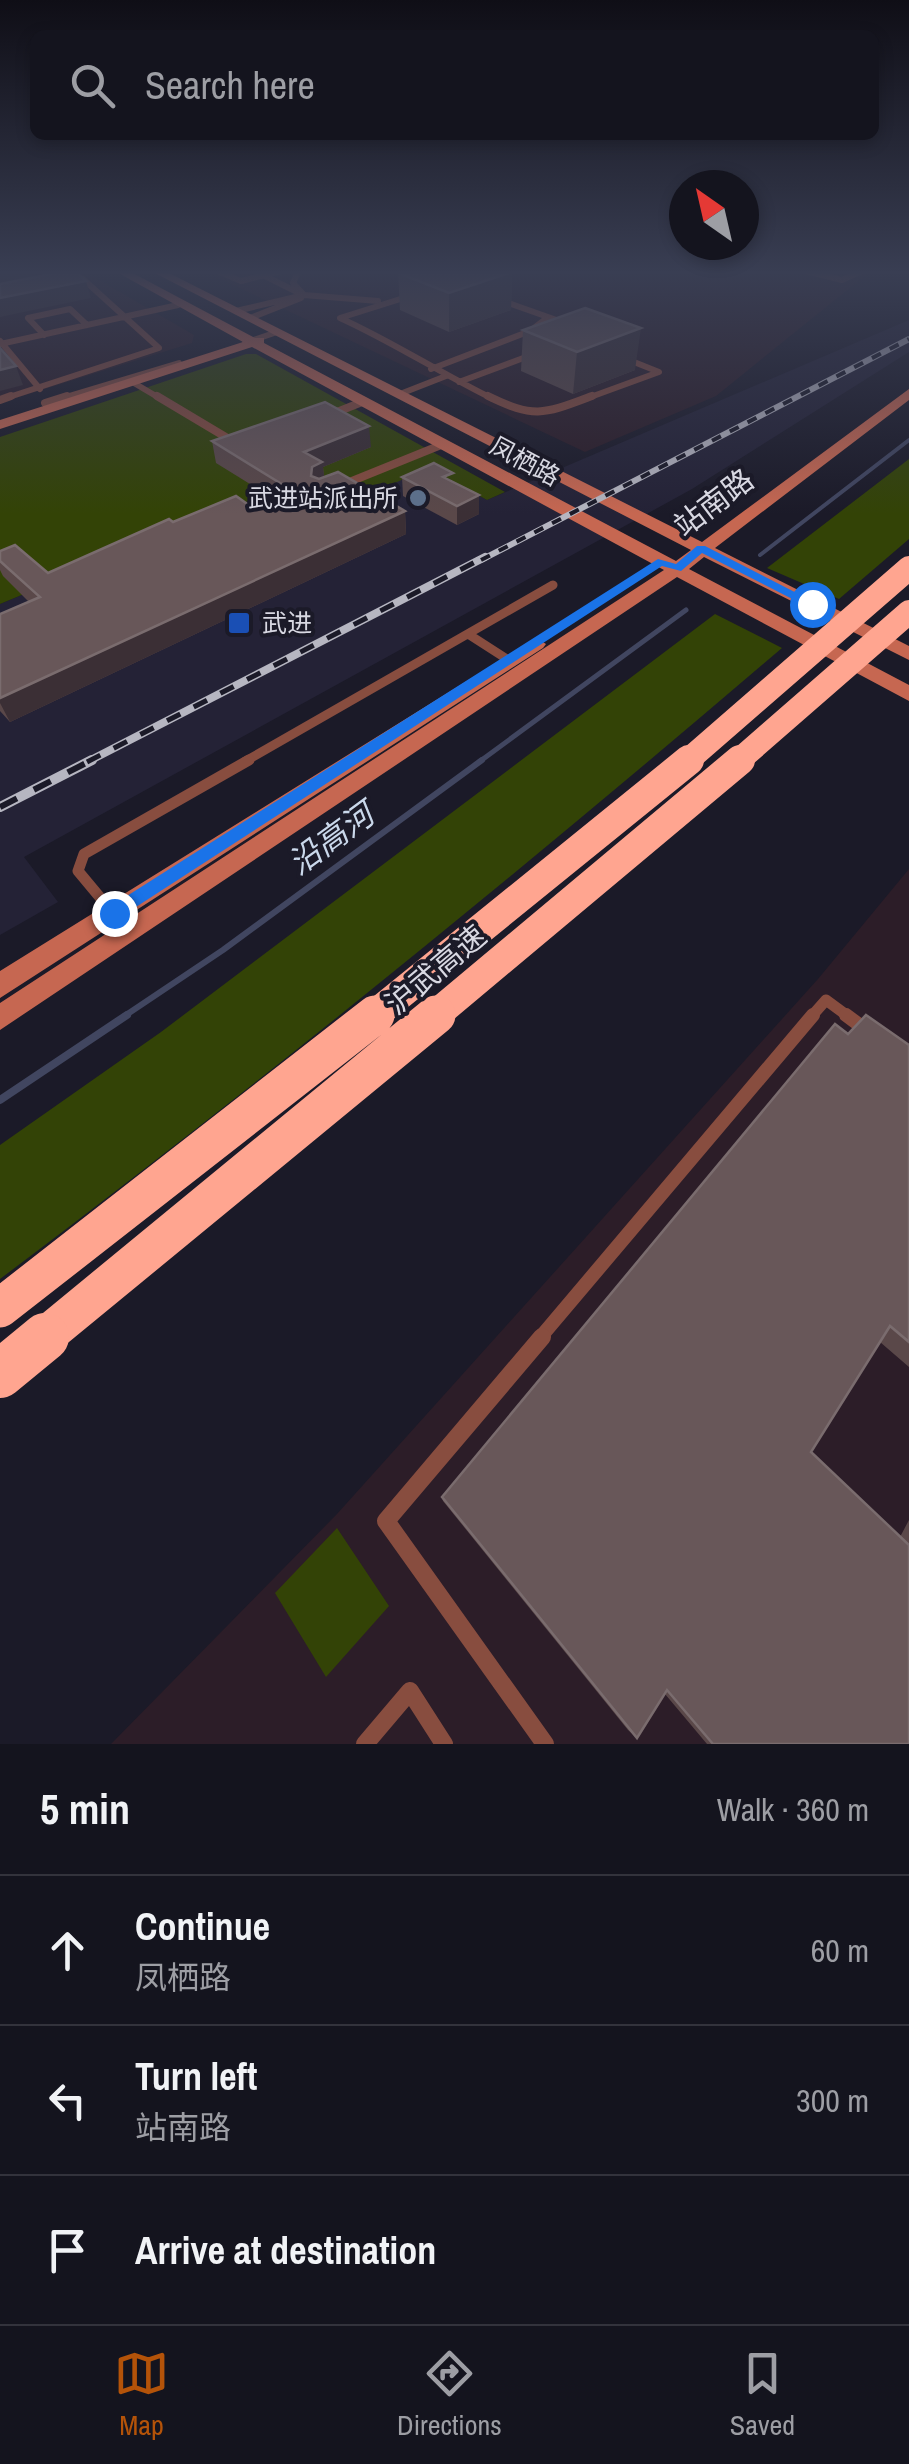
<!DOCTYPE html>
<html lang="en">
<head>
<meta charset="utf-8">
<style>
	body { margin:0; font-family:"Archivo Narrow","Noto Sans SC",sans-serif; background:#21212b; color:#f1f3f6 }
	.compass { position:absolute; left:669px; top:170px; width:90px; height:90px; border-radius:50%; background:#14141e; box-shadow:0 5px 15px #0003; rotate:326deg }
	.stop { position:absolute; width:30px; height:30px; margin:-22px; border:8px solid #1a73e8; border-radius:50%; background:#fff }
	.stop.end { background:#1a73e8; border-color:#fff; box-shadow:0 2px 10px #0008 }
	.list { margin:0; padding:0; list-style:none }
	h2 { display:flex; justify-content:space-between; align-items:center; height:130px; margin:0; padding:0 40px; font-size:42px }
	h2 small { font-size:32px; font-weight:400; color:#9d9ea4 }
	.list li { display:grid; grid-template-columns:65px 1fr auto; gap:30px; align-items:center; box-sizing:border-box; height:150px; padding:0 40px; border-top:2px solid #33333c }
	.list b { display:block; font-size:38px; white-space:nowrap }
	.list p { margin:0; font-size:32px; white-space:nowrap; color:#9d9ea4 }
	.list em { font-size:32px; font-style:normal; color:#9d9ea4 }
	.icon { flex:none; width:55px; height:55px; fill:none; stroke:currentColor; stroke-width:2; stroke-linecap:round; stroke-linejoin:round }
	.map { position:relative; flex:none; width:909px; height:1744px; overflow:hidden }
	.search { position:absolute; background:#14141e; box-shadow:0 5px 15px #0003; left:30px; right:30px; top:30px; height:110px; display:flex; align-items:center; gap:25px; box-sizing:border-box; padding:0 35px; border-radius:15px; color:#9d9ea4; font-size:38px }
	.sheet { height:580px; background:#14141e }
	nav { display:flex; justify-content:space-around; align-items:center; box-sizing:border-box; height:140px; border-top:2px solid #33333c; background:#14141e; font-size:28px; color:#9d9ea4 }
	nav a { display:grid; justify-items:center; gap:5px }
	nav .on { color:#b45309 }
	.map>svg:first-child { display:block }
	.industrial { fill:#2c1d28 }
	.built { fill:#242236 }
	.green { fill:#334306 }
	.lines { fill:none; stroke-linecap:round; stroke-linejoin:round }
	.stream-far3 { stroke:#414660; stroke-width:4 }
	.stream-far2 { stroke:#414660; stroke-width:5 }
	.stream-far1 { stroke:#414660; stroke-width:6 }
	.stream { stroke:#414660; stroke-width:8 }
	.lane-far5 { stroke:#884d3f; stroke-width:6 }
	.lane-far4 { stroke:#884d3f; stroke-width:8 }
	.lane-far3 { stroke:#884d3f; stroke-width:9 }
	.lane-far2 { stroke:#884d3f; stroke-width:11 }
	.lane-far1 { stroke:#884d3f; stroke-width:14 }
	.lane { stroke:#884d3f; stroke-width:18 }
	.secondary { fill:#c66751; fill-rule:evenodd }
	.rail-far2-casing { stroke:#b6b6c1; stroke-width:6 }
	.rail-far1-casing { stroke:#b6b6c1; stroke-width:8 }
	.rail-casing { stroke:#b6b6c1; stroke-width:10 }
	.rail-far2 { stroke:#1b1a28; stroke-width:4; stroke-dasharray:10; stroke-linecap:butt }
	.rail-far1 { stroke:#1b1a28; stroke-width:5; stroke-dasharray:15; stroke-linecap:butt }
	.rail { stroke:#1b1a28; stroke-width:6; stroke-dasharray:19; stroke-linecap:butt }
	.highway-bridge-far3 { stroke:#ffa590; stroke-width:24 }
	.highway-bridge-far2 { stroke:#ffa590; stroke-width:30 }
	.highway-bridge-far1 { stroke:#ffa590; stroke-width:39 }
	.highway-bridge { stroke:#ffa590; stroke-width:48 }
	.wall { fill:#5a4849 }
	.shaded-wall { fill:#3b2f35 }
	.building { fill:#685759; stroke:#7a6c6e; stroke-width:2.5 }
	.route { fill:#1a73e8 }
	.service-dot { fill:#5c6f8a; stroke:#1b1a28; stroke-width:4 }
	.transit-dot { fill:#1a4fb4; stroke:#1b1a28; stroke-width:4 }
	.labels { text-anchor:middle; stroke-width:8; stroke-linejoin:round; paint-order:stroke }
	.far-street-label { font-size:25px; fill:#d8d8e2; stroke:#1b1a28 }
	.far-poi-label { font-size:25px; fill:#d8d8e2; stroke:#1b1a28; text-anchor:end }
	.street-label { font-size:30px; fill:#d8d8e2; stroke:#1b1a28 }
	.water-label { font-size:32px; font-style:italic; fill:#cad8eb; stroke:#1b1a28 }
</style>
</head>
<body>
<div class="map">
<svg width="909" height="1744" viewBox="0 0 909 1744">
	<rect width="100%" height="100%" fill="#1b1a28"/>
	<path class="industrial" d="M0 270H82L194 335 192 343 0 403Z
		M202 270H872L716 396 585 452Z
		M909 869V1744H111L337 1514 818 979Z"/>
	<path class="built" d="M909 320V352L692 489 24 857 58 902 0 935V604L312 475 429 468 487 500Z"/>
	<path class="green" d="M246 354H256L505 492 487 500 428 468 355 501 311 475 0 604V437Z
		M909 459V539L839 599 767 568Z
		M715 614 782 648C527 866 268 1078 0 1279V1145L161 1032Z
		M337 1528 389 1606 326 1677 275 1593Z"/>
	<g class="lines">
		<path class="stream-far3" d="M760 555 909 440"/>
		<path class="stream-far2" d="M479 762 686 610"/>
		<path class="stream-far1" d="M123 1017 223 950 482 760"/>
		<path class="stream" d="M0 1100 127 1015"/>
		<path class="lane-far5" d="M215 270 241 281 285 270
			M299 270 293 283 304 295 378 301
			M802 270 842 280 864 270
			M265 276 297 292
			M413 295 340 318C393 342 440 373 493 399
			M500 300 548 317
			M236 311 304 295
			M250 318 301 298
			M44 335 28 318 70 309 87 325
			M0 341 40 389
			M245 343 277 332
			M0 344 178 305
			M431 369 530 331 548 317 565 323
			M459 382 534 354
			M134 383 161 399
			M400 394 446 376
			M3 399 159 348 83 279 73 281
			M59 399 179 363
			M585 399 659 372 624 358"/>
		<path class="lane-far4" d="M157 396 234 442
			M488 396C535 419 544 414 592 396
			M0 400 11 396
			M45 403 67 396
			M327 416 362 402
			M342 485 441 445"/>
		<path class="lane-far3" d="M468 634 510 661
			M244 762 553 585"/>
		<path class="lane-far2" d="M113 913 78 871 84 854 249 760
			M811 1017 826 1000 849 1017"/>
		<path class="lane-far1" d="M846 1015 870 1033
			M539 1339 813 1015"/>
		<path class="lane" d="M542 1337 386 1521 545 1744
			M365 1744 410 1691 444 1744"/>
		<path class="secondary" d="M113 270H127L255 338H264V343L676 561 691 550 149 270H163L702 542 909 389V400L715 548 909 646V660L704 557 689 569 909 685V701L677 577 0 1030V1003L664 570 252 347 0 429V420L243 342Z
			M536 638 546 644 543 648 0 998V971Z"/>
		<g class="rail-far2-casing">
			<path id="rail-far2" d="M481 560 909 339"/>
		</g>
		<g class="rail-far1-casing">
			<path id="rail-far1" d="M87 762 485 557"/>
		</g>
		<g class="rail-casing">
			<path id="rail" d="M0 807 92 760"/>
		</g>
		<use href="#rail-far2" class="rail-far2"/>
		<use href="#rail-far1" class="rail-far1"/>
		<use href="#rail" class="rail"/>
		<path class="highway-bridge-far3" d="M686 762 909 568
			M737 762 909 612"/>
		<path class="highway-bridge-far2" d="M372 1017 689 760
			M433 1017 740 760"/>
		<path class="highway-bridge-far1" d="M0 1308 375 1015
			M42 1339 436 1015"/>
		<path class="highway-bridge" d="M0 1374 45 1337"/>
	</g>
	<path class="wall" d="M512 272 511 310 449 332 400 310 398 273Z
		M523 330 635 370 573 394 521 371Z
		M212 441 371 447 323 467 324 477 405 511 406 534 10 722 0 711V614L29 602 3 576 0 570V551L48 573 173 522 253 508 274 499 216 463Z
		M402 477 453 482 479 495V514L457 525 403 496Z
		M848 1034 909 1045V1367L880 1342 811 1452 900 1537 909 1520V1744H707L665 1694 637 1738 628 1730 443 1501 442 1497Z"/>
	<path class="shaded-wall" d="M4 270H34L37 281 0 289V271Z
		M512 272 511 310 449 332V293Z
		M86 281 91 298 0 317V298Z
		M641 328 635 370 573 394 577 352Z
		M16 366 23 385 0 391V370Z
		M369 426 371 447 323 467 325 484 311 476 304 452Z
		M479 495V514L457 525V506Z
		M405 511 406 534 10 722 0 703V698Z"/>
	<path class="building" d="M71 270H75L86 281 0 298V284Z
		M406 270H507L512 272 449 293 398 273Z
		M585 308 641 328 577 352 523 330Z
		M0 348 16 366 0 370Z
		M325 402 369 426 304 452 322 462 312 467 311 476 319 479 338 472 405 511 0 698V614L40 597 0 561V551L15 545 48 573 169 519 173 522 236 496 253 508 293 491 212 441Z
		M434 463 453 473 443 477 479 495 457 506 402 477Z
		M866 1015 909 1045V1342L890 1326 811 1452 909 1545V1744H713L667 1690 637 1738 442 1497 835 1024 848 1034Z"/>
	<linearGradient id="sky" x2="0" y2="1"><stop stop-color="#0f0e16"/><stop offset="0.53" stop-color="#393e53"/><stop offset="1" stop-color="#393e53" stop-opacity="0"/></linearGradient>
	<rect width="909" height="514" fill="url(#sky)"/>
	<path class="route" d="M697 546H705L818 604 808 607 702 553 681 571 662 566 119 918H108V908L658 559 676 564Z"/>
	<circle class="service-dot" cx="418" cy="498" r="10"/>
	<rect class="transit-dot" x="227" y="611" width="24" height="24" rx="5"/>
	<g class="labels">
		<g class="far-street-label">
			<text transform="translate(525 461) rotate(28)" y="9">凤栖路</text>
		</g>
		<g class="far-poi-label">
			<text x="398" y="507">武进站派出所</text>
			<text x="262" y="632" text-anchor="start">武进</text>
		</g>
		<g class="street-label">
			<text transform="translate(714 503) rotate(-37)" y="10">站南路</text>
			<text transform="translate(436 970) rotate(-40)" y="10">沪武高速</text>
		</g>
		<g class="water-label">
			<text transform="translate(331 839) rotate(-36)" y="11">沿高河</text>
		</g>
	</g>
</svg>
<svg class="compass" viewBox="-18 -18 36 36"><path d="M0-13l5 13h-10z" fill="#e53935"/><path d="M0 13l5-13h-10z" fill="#9d9ea4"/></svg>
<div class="stop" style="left:812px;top:604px"></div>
<div class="stop end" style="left:114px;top:913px"></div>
<div class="search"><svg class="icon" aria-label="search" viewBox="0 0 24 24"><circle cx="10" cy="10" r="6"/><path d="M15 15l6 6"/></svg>Search here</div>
</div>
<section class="sheet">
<h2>5 min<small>Walk · 360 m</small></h2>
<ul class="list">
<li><svg class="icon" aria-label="ahead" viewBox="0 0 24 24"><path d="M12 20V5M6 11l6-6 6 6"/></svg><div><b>Continue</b><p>凤栖路</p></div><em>60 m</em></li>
<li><svg class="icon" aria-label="left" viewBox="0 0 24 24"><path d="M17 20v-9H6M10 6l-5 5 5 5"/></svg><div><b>Turn left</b><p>站南路</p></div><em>300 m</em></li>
<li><svg class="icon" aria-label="arrive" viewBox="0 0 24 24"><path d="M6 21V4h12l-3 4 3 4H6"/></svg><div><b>Arrive at destination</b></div></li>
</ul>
</section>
<nav>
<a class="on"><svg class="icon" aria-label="map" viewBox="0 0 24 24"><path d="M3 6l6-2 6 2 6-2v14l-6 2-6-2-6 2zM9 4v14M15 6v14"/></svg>Map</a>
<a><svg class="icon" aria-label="directions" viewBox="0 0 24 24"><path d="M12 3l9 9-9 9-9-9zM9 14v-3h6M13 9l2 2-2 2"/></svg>Directions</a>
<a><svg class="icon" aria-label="saved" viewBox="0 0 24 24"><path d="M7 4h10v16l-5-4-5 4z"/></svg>Saved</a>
</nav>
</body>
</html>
